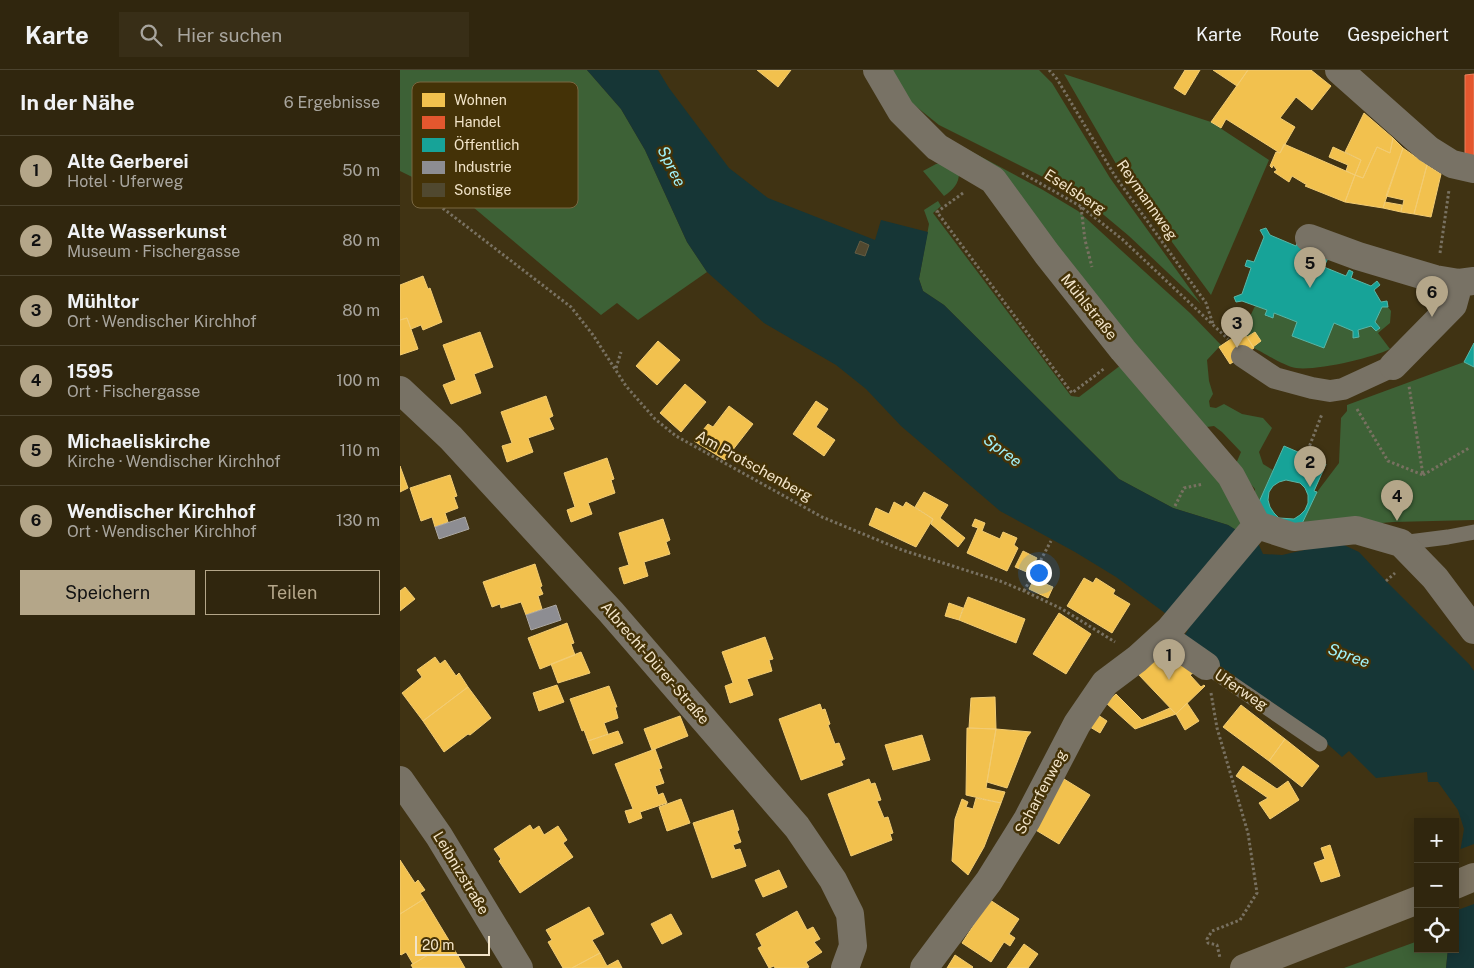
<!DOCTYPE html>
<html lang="de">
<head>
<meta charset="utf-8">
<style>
	body { margin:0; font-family:"Public Sans",sans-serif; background:#382e17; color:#f1f3f6 }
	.controls { position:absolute; right:15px; bottom:15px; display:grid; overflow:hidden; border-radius:0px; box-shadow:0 2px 12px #0003 }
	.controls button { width:45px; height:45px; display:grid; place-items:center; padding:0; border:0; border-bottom:1px solid #4b432e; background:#30260e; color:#f1f3f6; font:25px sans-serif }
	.scale { position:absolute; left:15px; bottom:12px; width:75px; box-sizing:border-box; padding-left:5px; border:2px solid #f2e4c9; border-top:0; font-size:14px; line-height:18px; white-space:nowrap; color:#f2e4c9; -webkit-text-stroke:4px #443207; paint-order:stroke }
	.you { position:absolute; left:638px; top:502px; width:18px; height:18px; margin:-12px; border:4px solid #fff; border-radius:50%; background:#1a73e8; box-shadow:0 0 0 8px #1a73e833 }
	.badge { display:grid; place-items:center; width:32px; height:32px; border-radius:50%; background:#b4a689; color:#111; font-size:16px; font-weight:700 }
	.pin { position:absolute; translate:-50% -41px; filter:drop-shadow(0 1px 2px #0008) }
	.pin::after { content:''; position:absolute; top:26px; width:18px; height:15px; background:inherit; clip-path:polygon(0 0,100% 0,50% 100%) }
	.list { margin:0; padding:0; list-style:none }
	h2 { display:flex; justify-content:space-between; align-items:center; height:65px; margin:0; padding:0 20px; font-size:21px }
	h2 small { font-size:16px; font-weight:400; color:#a8a59e }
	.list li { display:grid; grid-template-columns:32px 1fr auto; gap:15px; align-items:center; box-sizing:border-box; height:70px; padding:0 20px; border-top:1px solid #4b432e }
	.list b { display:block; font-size:19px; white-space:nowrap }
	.list p { margin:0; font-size:16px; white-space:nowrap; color:#a8a59e }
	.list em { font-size:16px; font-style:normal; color:#a8a59e }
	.actions { display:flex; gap:10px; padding:15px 20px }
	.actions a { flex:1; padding:11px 0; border:1px solid #b4a689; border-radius:0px; text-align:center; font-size:18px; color:#b4a689 }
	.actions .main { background:#b4a689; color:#111 }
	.icon { flex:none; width:28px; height:28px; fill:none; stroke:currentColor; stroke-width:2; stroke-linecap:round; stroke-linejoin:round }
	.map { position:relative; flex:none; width:1074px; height:898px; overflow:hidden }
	header { display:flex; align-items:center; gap:30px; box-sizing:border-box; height:70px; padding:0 25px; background:#30260e; border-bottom:1px solid #4b432e }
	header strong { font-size:24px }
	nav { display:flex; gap:28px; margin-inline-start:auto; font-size:18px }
	.search { width:350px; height:45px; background:#382e17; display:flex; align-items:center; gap:12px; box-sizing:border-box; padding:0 18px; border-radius:0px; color:#a8a59e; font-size:19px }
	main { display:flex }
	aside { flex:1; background:#30260e }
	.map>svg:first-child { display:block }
	.green { fill:#3d6136 }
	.water { fill:#163636 }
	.pier { fill:#403313 }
	.homes { fill:#f2c14e; stroke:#f2cc73 }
	.shops { fill:#e4572e; stroke:#e8815c }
	.public { fill:#17a398; stroke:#59b6a7; fill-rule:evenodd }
	.industry { fill:#8d8d92; stroke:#aba7a2 }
	.building { fill:#50482f; stroke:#655d44 }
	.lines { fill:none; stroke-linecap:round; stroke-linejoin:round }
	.path { stroke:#787161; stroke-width:3; stroke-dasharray:2.5 2.5; stroke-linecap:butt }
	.service { stroke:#787265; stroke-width:15 }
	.pedestrian { stroke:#787265; stroke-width:22 }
	.minor { stroke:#787265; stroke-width:28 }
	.secondary { stroke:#7b7260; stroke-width:28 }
	.labels { text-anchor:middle; stroke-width:5; stroke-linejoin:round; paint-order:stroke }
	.street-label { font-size:15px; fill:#f2e4c9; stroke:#443207 }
	.water-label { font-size:16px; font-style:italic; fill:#a0f1f9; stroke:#443207 }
	.key { fill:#443207; stroke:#786741; stroke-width:1 }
	.key-label { font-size:14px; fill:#f2e4c9 }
</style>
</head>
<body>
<header>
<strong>Karte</strong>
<div class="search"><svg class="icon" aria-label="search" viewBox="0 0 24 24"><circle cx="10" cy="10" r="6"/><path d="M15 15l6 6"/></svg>Hier suchen</div>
<nav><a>Karte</a><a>Route</a><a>Gespeichert</a></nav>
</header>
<main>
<aside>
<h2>In der Nähe<small>6 Ergebnisse</small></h2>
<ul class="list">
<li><span class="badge">1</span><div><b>Alte Gerberei</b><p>Hotel · Uferweg</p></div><em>50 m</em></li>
<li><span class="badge">2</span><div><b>Alte Wasserkunst</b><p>Museum · Fischergasse</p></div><em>80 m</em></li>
<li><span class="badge">3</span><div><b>Mühltor</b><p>Ort · Wendischer Kirchhof</p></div><em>80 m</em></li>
<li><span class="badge">4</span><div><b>1595</b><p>Ort · Fischergasse</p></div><em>100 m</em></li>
<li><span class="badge">5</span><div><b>Michaeliskirche</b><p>Kirche · Wendischer Kirchhof</p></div><em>110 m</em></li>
<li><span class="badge">6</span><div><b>Wendischer Kirchhof</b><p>Ort · Wendischer Kirchhof</p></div><em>130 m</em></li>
</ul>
<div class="actions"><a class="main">Speichern</a><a>Teilen</a></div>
</aside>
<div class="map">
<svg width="1074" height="898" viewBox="0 0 1074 898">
	<rect width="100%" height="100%" fill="#403313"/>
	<path class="green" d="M0 0H187L221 39 245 80 287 172 307 202 238 250 217 233 201 245 73 137 0 101Z
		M492 0H639L652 13 710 108 801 234 729 166 686 130 651 111 539 55 508 30Z
		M664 4 811 52 869 90 811 225 722 104Z
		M561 76 643 120 678 141 790 243 821 275 807 290 809 311 813 324 809 331 810 337 816 338 824 334 842 344 863 348 872 358 859 382 863 394 873 400 855 441V419L835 396 841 382 822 362 814 356 799 358Z
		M550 91 559 99C560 113 554 119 544 126L523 101 536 94Z
		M538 131 541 136 533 143 671 326 679 327 721 295 824 409 843 453 837 461 828 455 773 438 719 409 544 235 523 221 519 209 529 154 524 140Z
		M855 236 867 240 866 246 872 248 874 243 897 252 892 266 924 278 934 253 953 261V268L959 267 958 260 971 256 976 261 980 258 975 252 982 237H988L991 241 990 253 978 263 990 279C972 288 916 301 896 298 886 297 864 283 854 278L853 277 861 271 847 267 843 261Z
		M1064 292 1074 297V450L993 452 899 460 917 422 939 393 941 348 947 341V335Z
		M1018 871V879H1048L1046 898H944Z"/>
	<path class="water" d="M187 0H258L269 18 329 98 368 128 475 170 481 150 528 162 519 209 523 221 544 235 719 409 773 438 828 455 858 473 863 484 882 485 922 476 944 475 959 482 986 511 1069 594 1074 601V898H1046L1048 879H1055V811L1064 759 1058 740 1038 712H1028L1027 702 976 708 949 681 942 687C895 642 833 610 782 569L788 560 716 507 675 482 600 441 501 356 466 319 436 295 364 253 307 202 287 172 245 80 221 39Z"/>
	<path class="pier" d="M1074 774V834L1055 841V795L1058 780Z"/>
	<path class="homes" d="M357 0H391L378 17Z
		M785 0H800L785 25 774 18Z
		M813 0H848L837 16Z
		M848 0H911L931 16 912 40 896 27 880 48 895 57 880 83 826 49 821 58 811 52Z
		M964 43 993 68 990 83 977 77 963 108 955 105 961 90 945 82Z
		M993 68 1003 78 983 138 945 132 955 105 963 108 977 77 990 83Z
		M884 74 955 105 945 132 905 116 907 115 892 106 889 112 874 102 877 100 873 95 872 98 870 96 876 82 880 83Z
		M933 77 961 90 955 105 946 101 948 95 929 87Z
		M1003 78 1027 95 1014 144 1001 142 1004 130 986 126Z
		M1027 95 1041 104 1031 147 1014 144Z
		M985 132 1002 135 1001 142 983 138Z
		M23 206 28 219 30 218 42 252 23 260 21 255 11 259 7 248 0 250V215Z
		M7 248 18 279 0 285V250Z
		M843 261 854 278 830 294 819 277Z
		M80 262 93 297 74 304 81 323 51 334 43 315 56 310 43 275Z
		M855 262 861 271 853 277 847 267Z
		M258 271 280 290 257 315 236 296Z
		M285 314 306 332 281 362 260 343Z
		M146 326 153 346 149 348 154 359 128 368 133 382 107 392 102 376 112 373 101 342Z
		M416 331 428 339 416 357 435 370 424 386 393 364Z
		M329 336 353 354 325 390 294 371 308 354 313 357Z
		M207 388 214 409 211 410 215 423 188 433 192 444 171 452 167 440 175 437 164 403Z
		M0 396 8 418 0 422Z
		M50 405 57 426 54 427 58 438 45 443 48 452 35 457 32 447 21 451 10 418Z
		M524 422 548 435 540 448 565 468 558 477 531 454 533 449 515 437Z
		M494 432 503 437 506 432 533 449 516 477 469 455 476 438 489 444Z
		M263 449 270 470 266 472 270 484 244 492 248 506 224 514 219 498 229 495 219 463Z
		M575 449 585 453 582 461 600 469 603 462 617 468 614 475 618 478 607 501 567 483 578 458 572 456Z
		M623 481 637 488 629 503 615 497Z
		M135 494 142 516 140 517 143 524 138 526 142 539 126 545 121 532 101 538 100 534 92 537 83 512Z
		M684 508 693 513 696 508 715 520 713 524 730 534 712 563 667 536Z
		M634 509 653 517 648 528 629 519Z
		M5 517 15 529 0 541V521Z
		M568 527 625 549 616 573 559 550Z
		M549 533 563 538 559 550 545 546Z
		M659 543 691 564 666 604 633 584Z
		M167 553 174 573 171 574 175 585 140 599 128 568Z
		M365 567 373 589 369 590 372 601 347 609 353 625 330 633 325 616 333 613 322 582Z
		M768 577 771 584 782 596 785 593 793 603 790 605 801 617 804 615 805 616 776 644 738 604Z
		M181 582 190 603 158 613 151 594Z
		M35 587 40 594 45 590 56 606 59 603 68 617 23 651 2 623 22 607 17 600Z
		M157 615 164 632 139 641 133 623Z
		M209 616 217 637H215L218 648 204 653 208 664 188 671 184 660 182 661 170 629Z
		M68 617 91 648 70 665 68 664 44 682 23 651Z
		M716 624 742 650 770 638 776 644 735 659 706 633Z
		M595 627 596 659 569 658 571 628Z
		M787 633 799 651 785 660 776 644Z
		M420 634 422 640 425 639 430 654 428 655 435 674 439 673 445 689 441 691 443 695 401 710 379 649Z
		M841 635 885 669 869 691 823 657Z
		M698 645 707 651 700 663 690 657Z
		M280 646 288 666 252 680 244 659Z
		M567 658 596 659 586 718 605 722 601 733 566 725Z
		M596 659 631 662 627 667 607 718 587 712Z
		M218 661 223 673 193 684 188 671Z
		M522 665 530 690 493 700 485 675Z
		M885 669 919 696 902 717 869 691Z
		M255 679 262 698 259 699 264 713 255 716 258 725 263 723 267 733 240 742 242 748 229 753 225 741 233 739 215 694Z
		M843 696 877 719 888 711 899 730 870 749 859 733 868 728 836 706Z
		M469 709 471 714 475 713 481 730 477 731 484 748 488 747 493 763 490 764 492 770 451 786 428 724Z
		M664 709 690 725 659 774 634 759Z
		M576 728 601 733 584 777 568 805 552 791 555 749 562 729 568 732 566 737 573 739Z
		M281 729 290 753 267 761 259 737Z
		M333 740 339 760 337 761 341 772 333 775 335 780 340 779 346 796 312 808 293 753Z
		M130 755 133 760 139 756 144 765 158 756 167 770 163 773 173 787 120 823 99 791 101 789 94 779Z
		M930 775 940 806 921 812 914 793 925 789 921 778Z
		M0 790 15 813 18 810 25 820 20 823 24 829 0 844Z
		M379 800 387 817 363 827 355 810Z
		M24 829 50 872 13 894 6 882 1 885 0 884V844Z
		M590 830 619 849 609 864 615 868 610 876 604 872 591 892 562 873Z
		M189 837 204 864 192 870 200 883 172 898H163L148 872 152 870 146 860Z
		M397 841 407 860 413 857 420 869 414 872 422 882 406 892 409 897 407 898H375L374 896 369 898 358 878 362 876 356 864Z
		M271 844 282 864 262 874 251 854Z
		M50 872 65 898H13L11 895Z
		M624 874 638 884 628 898H607Z
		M200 883 207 896 218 890 222 898H172Z
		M555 885 573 897 572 898H547Z"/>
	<path class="shops" d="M1074 4V90L1065 89V5Z"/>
	<path class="public" d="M866 158 870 165 896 176 899 168 931 181 924 197 946 206 949 200 953 202 951 208 971 216 977 211 980 215 974 220 981 232 987 231 988 237H982L975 252 980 258 976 261 971 256 958 260 959 267 953 268V261L934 253 924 278 892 266 897 252 874 243 873 248 865 245 867 240 842 231 836 232 834 227 842 224 851 198 845 196 847 190 854 192 864 167 860 160Z
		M1074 273V297L1064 292Z
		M884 376 926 394 914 421 917 422 899 460 855 441ZM886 410 900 413 905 418 908 425V433L905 440 900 445 894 449 879 448 874 443 870 437 868 430 869 422 873 416 879 412Z"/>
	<path class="industry" d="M65 447 69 459 39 469 35 457Z
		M156 535 161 550 131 560 126 545Z"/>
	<path class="building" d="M460 171 469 175 465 186 455 183Z"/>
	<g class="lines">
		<path class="path" d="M649 0 657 9 715 106 806 233 813 254
			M622 103 680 136 722 169 828 269
			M563 123 537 142 672 323 705 298
			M27 126 171 237 193 265 226 316 255 349 276 366 422 447 502 480 600 511 624 521 662 539 715 572
			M681 137 685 170 692 197
			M1040 183 1049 120
			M216 298 221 282
			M957 339 988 391 1023 405 1009 316
			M906 385 922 344
			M1023 405 1069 378
			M775 436 784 418 803 414
			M986 511 995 503
			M624 521 651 471
			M811 623 817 658 848 763 857 823 840 850 812 861 807 869 808 873 817 875 820 888"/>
		<path class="service" d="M1001 473 1048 467 1074 462
			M806 596 920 674"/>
		<path class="pedestrian" d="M842 286 875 308 912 318 930 321 943 319 993 296"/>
		<path class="minor" d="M477 0 501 41 537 77 593 110 647 184 723 280 831 406 857 455
			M939 0 1028 79 1052 94 1074 99
			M909 168 958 186 1035 209 1059 213 1074 211
			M993 296 1053 235 1059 213
			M0 320 51 368 211 542 397 757 433 810 450 844 453 876 445 898
			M857 455 894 467 956 460 1001 473 1035 508 1074 560
			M763 566 806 596
			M0 710 39 766 119 898
			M524 898 589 811 627 750 677 654 705 613 737 589 770 559 857 455"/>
		<path class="secondary" d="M1055 815 1074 807
			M844 898 1018 830"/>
	</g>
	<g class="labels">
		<g class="street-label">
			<text transform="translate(675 122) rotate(33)" y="5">Eselsberg</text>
			<text transform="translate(747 130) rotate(55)" y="5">Reymannweg</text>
			<text transform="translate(689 237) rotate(51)" y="5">Mühlstraße</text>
			<text transform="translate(354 396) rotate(29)" y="5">Am Protschenberg</text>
			<text transform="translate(255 593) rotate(49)" y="5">Albrecht-Dürer-Straße</text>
			<text transform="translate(841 620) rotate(34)" y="5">Uferweg</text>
			<text transform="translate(641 722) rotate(-62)" y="5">Scharfenweg</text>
			<text transform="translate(61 803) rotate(59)" y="5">Leibnizstraße</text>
		</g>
		<g class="water-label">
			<text transform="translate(272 96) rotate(63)" y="6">Spree</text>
			<text transform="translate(603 380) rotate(37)" y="6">Spree</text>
			<text transform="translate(949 585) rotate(20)" y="6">Spree</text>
		</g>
	</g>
	<rect x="12" y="12" width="166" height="126" rx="8" class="key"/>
	<rect x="22" y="23" width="23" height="14" fill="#f2c14e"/>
	<rect x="22" y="46" width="23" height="13" fill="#e4572e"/>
	<rect x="22" y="68" width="23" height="14" fill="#17a398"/>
	<rect x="22" y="91" width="23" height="13" fill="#8d8d92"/>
	<rect x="22" y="113" width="23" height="14" fill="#50482f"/>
	<g class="key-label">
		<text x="54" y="35">Wohnen</text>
		<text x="54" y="57">Handel</text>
		<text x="54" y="80">Öffentlich</text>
		<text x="54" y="102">Industrie</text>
		<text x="54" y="125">Sonstige</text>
	</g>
</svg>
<div class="controls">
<button>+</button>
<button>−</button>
<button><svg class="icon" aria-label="locate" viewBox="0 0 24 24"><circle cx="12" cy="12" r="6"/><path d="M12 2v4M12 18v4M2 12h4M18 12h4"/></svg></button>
</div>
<div class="scale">20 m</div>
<div class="you"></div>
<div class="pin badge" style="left:769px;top:610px">1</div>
<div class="pin badge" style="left:910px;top:417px">2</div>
<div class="pin badge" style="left:837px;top:278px">3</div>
<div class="pin badge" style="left:997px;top:451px">4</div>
<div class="pin badge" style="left:910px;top:218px">5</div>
<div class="pin badge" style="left:1032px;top:247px">6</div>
</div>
</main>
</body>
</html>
